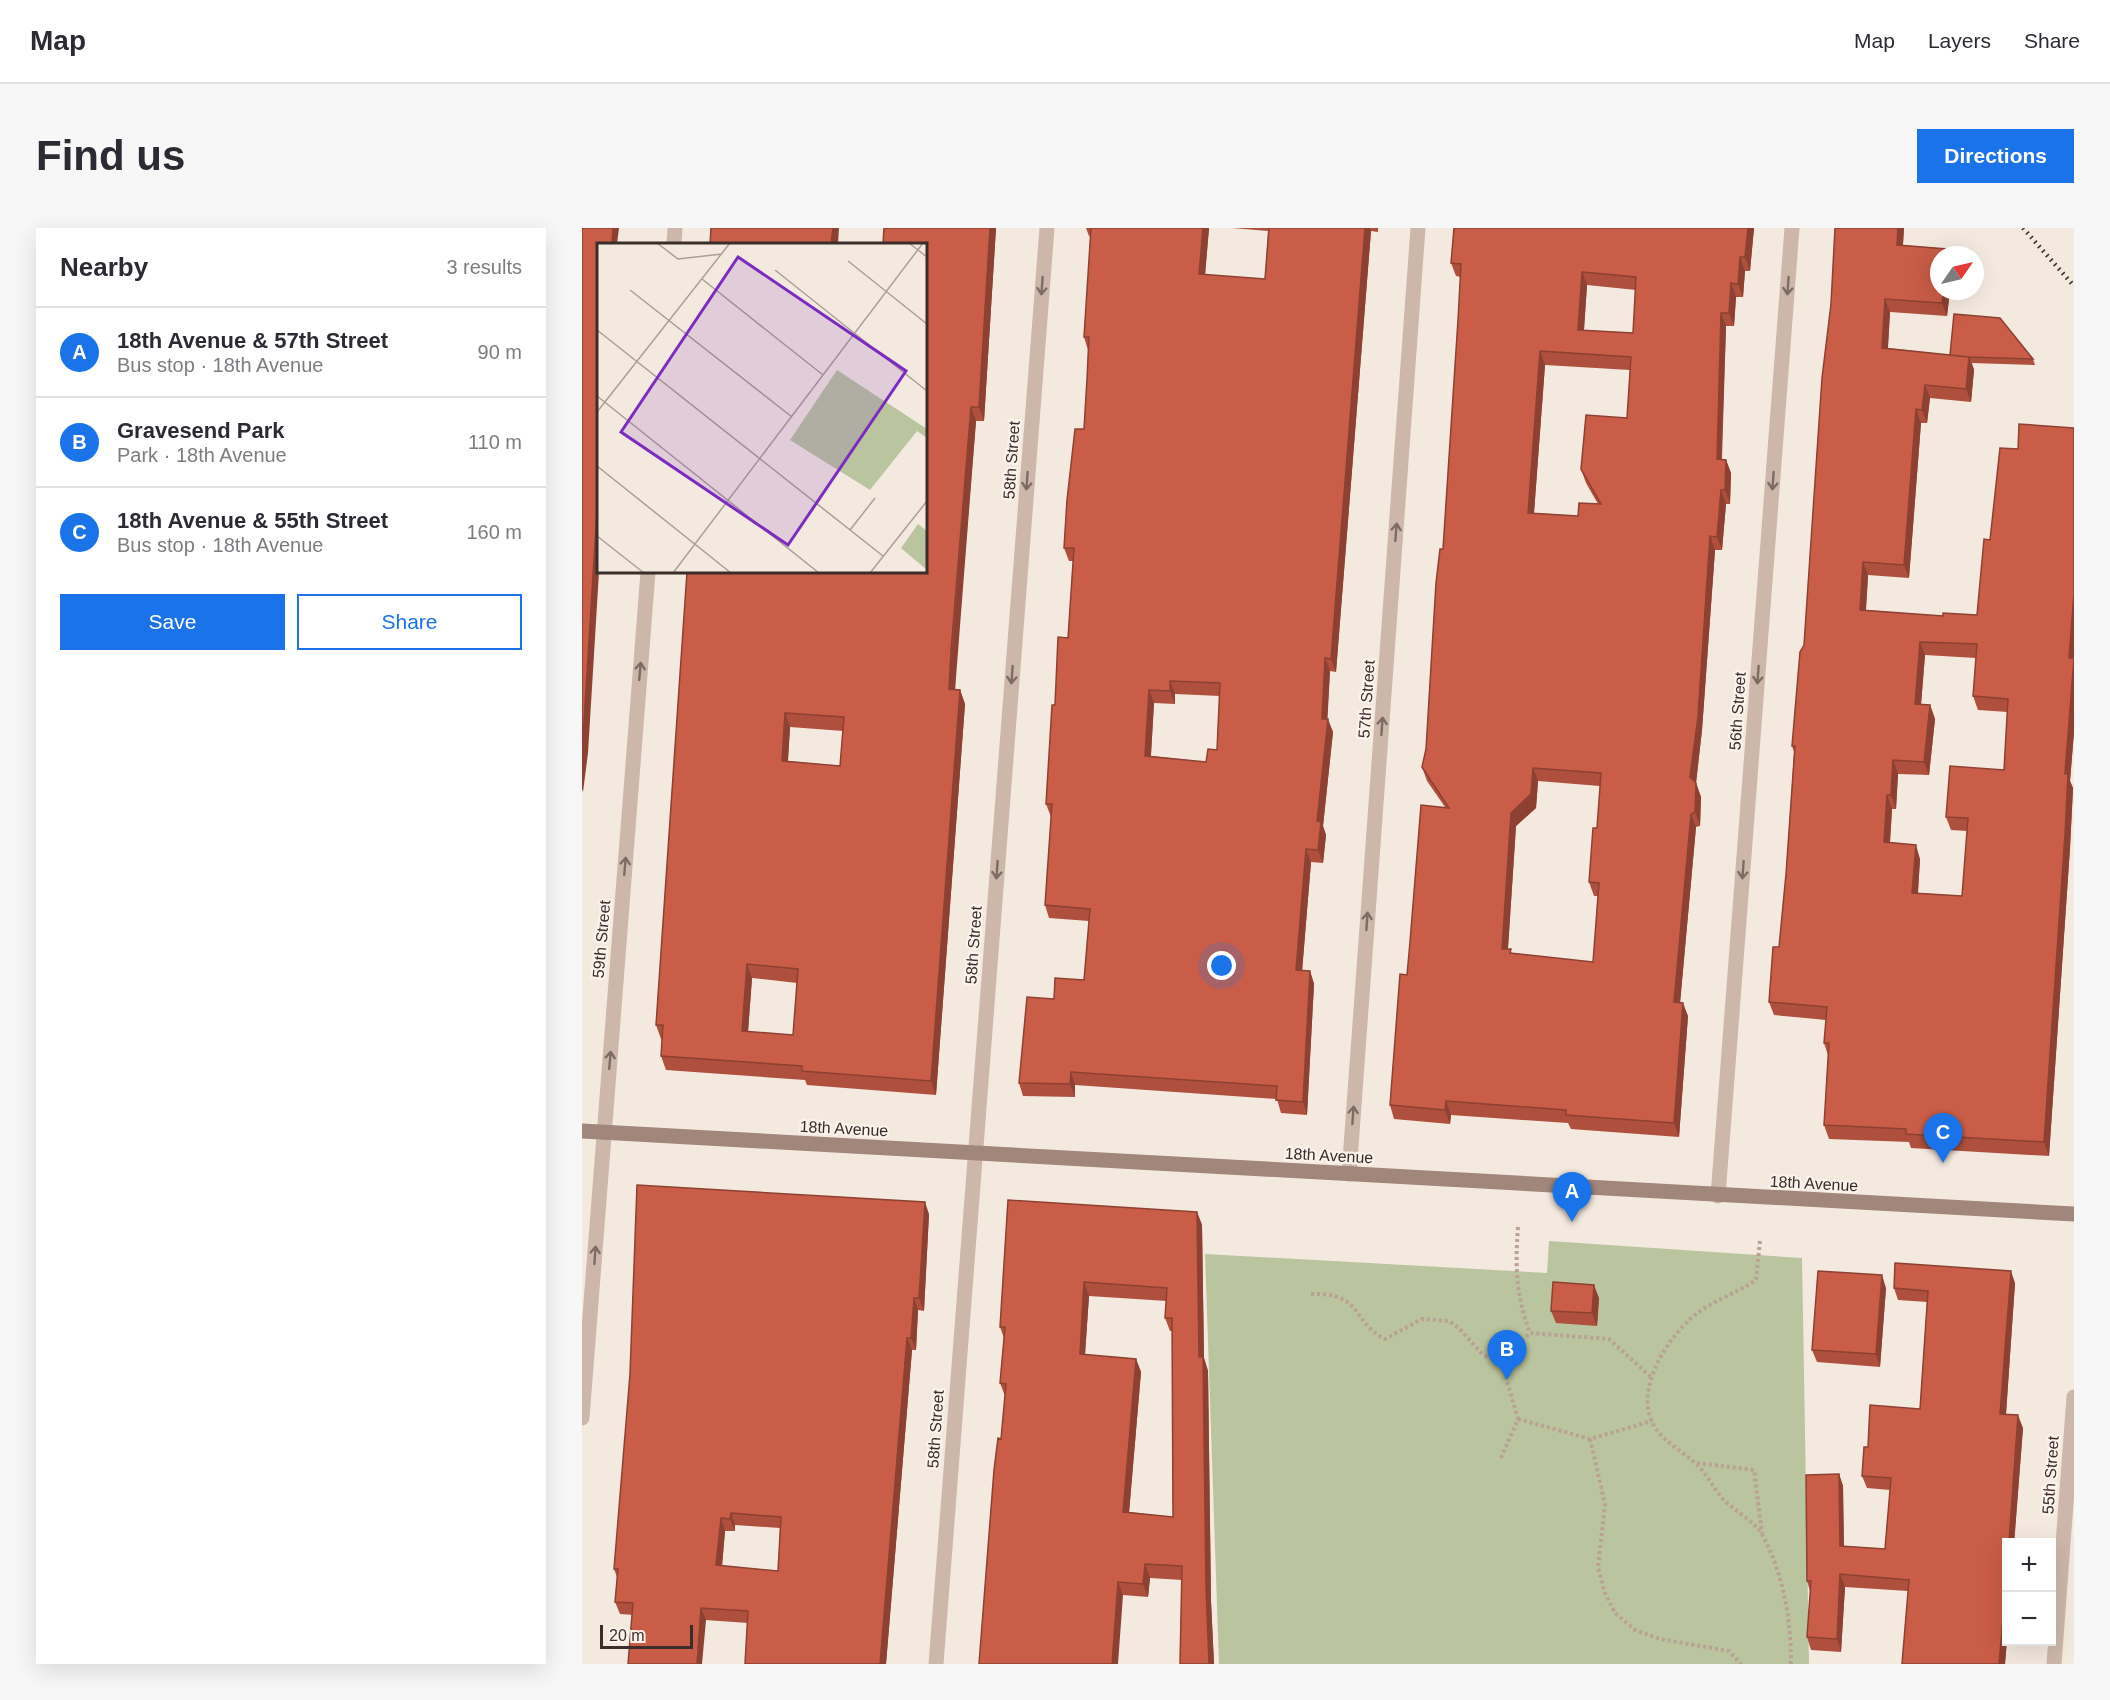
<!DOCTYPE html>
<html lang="en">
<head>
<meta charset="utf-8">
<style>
	body { margin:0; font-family:Arial,sans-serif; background:#f7f7f7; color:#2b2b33 }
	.controls { position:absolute; right:18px; bottom:18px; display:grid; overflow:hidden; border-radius:0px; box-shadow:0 6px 24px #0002 }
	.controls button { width:54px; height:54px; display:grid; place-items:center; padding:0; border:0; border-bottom:2px solid #e1e1e2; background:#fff; color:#2b2b33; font:30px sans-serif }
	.compass { position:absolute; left:1348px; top:18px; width:54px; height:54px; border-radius:50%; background:#fff; box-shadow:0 6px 24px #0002; rotate:56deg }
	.scale { position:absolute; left:18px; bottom:15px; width:93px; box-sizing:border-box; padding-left:6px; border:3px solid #3a2e2a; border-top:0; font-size:16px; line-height:21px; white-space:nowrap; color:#3a2e2a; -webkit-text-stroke:4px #fbf3ec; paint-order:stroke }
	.you { position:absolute; left:640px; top:738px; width:21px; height:21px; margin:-15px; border:4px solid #fff; border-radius:50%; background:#1a73e8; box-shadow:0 0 0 9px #1a73e833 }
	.badge { display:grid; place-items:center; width:39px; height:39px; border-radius:50%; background:#1a73e8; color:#fff; font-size:20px; font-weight:700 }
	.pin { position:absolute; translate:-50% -50px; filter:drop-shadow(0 2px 3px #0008) }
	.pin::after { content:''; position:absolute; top:32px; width:21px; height:18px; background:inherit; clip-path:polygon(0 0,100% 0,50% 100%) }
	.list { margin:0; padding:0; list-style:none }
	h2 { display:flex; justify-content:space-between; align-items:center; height:78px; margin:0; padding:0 24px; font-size:26px }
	h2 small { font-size:20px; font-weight:400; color:#7c7c81 }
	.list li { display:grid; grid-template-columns:39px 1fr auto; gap:18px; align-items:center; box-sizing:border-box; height:90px; padding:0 24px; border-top:2px solid #e1e1e2 }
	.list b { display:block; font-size:22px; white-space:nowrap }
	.list p { margin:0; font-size:20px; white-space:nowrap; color:#7c7c81 }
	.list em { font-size:20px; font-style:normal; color:#7c7c81 }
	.actions { display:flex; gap:12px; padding:18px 24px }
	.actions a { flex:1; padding:14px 0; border:2px solid #1a73e8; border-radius:0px; text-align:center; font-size:21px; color:#1a73e8 }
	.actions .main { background:#1a73e8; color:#fff }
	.map { position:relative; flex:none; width:1492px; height:1436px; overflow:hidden; border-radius:0px }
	header { display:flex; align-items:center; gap:36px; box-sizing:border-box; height:84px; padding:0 30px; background:#fff; border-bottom:2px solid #e1e1e2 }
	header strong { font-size:28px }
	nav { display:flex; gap:33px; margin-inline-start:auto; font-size:21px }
	.intro { display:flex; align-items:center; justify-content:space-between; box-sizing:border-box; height:144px; padding:0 36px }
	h1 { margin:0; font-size:42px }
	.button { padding:15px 27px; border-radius:0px; background:#1a73e8; color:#fff; font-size:21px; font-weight:700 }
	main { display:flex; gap:36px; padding:0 36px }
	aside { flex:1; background:#fff; border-radius:0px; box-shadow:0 6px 24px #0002 }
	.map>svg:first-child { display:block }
	.green { fill:#bac49e }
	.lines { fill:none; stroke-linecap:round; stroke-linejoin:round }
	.path { stroke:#b9a194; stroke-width:4; stroke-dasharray:3 3; stroke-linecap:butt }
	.street { stroke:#cdb7aa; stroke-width:15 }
	.secondary { stroke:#a1867b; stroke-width:15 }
	.rail { stroke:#3a2e2a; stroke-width:4.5; stroke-dasharray:1.5 4.5; stroke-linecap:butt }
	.wall { fill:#ae503d; fill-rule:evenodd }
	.shaded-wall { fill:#8d4132 }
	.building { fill:#ca5d47; stroke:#8d4132; stroke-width:1.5; fill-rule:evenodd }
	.oneway { stroke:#7c6c64 }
	.labels { text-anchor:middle; stroke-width:4.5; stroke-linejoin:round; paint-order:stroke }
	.street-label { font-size:16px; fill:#3a2e2a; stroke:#fbf3ec }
	.inset-road { fill:none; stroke:#aa9e97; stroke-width:1.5 }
	.view { fill:#7b2cbf; fill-opacity:0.15; stroke:#7b2cbf; stroke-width:3 }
	.inset-edge { fill:none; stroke:#3a2e2a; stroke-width:3 }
</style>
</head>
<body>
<header>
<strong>Map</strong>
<nav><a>Map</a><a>Layers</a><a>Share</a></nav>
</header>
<div class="intro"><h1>Find us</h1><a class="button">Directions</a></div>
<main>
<aside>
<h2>Nearby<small>3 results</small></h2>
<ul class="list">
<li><span class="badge">A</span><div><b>18th Avenue &amp; 57th Street</b><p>Bus stop · 18th Avenue</p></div><em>90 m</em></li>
<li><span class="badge">B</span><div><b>Gravesend Park</b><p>Park · 18th Avenue</p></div><em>110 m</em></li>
<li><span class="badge">C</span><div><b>18th Avenue &amp; 55th Street</b><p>Bus stop · 18th Avenue</p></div><em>160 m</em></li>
</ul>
<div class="actions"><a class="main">Save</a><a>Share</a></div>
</aside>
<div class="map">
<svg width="1492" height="1436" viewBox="0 0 1492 1436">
	<rect width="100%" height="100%" fill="#f4e9df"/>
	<path class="green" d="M967 1013 1220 1030 1227 1436H637L623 1026 965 1045Z"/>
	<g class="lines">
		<path class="path" d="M936 999C933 1040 934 1067 948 1105L1027 1111 1069 1149
			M1178 1013 1174 1052C1156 1064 1136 1071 1118 1083 1089 1104 1053 1157 1070 1194 1079 1213 1098 1221 1113 1235 1124 1244 1131 1260 1141 1271 1152 1283 1173 1293 1181 1308 1202 1348 1209 1392 1209 1436
			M729 1066C781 1064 769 1094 803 1111L840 1091 867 1093 878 1101 901 1127 919 1133
			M936 1191 1008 1211 1070 1193
			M1008 1211 1023 1276 1016 1340 1023 1365 1033 1385 1053 1402 1078 1411 1147 1423 1159 1436
			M919 1230 936 1191 919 1133 948 1105
			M1115 1235 1172 1242 1180 1305"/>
		<path class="street" d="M92 16 93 0
			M767 946 836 0
			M1136 968 1210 0
			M0 1190 66 344
			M354 1436 465 0
			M1472 1436 1492 1169"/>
		<path class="secondary" d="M0 903 1492 986"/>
		<path class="rail" d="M1441 0 1492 58"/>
	</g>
	<path class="wall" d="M302 0H414L402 193H394L374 437 373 461 378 462 383 476 354 867 225 857 223 852 84 842 79 828 80 811H79L74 797 105 344H344ZM208 499 261 503 258 538 206 533ZM170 750 215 755 211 807 166 804Z
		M504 0H627L623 47 683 51 686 3 650 0H796V4L789 3 754 444 748 443 745 491 751 504 741 598 744 607 741 635 729 634 720 743H728L732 756 725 887 699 885 695 871 493 857V869L441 868 437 855 472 771 502 752 507 693 467 690 463 677 469 589 464 576 473 477 486 410 491 333H487L482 320 502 201 505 151 506 122 502 109 509 8H507ZM593 466 638 468 635 522 624 534 569 528 572 475 593 476Z
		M1172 0 1168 43H1163L1161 69H1154L1152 98H1144L1140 231 1144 232 1149 245 1148 276H1144L1140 322H1133L1120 502 1114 555 1119 569 1118 598 1114 599 1098 774 1106 788 1097 909 989 901 986 895 869 887 868 896 812 891 808 877 825 747 863 579 845 553 840 539 844 521 861 321 879 49 874 48 869 35ZM1005 57 1054 62 1051 105 1002 102ZM963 137 1048 142 1045 190 999 241 1004 255 1016 276 996 288 952 285ZM956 553 1018 558 1015 600 1007 654 1012 668H1016L1011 734 930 725 926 721 934 598 954 580Z
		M1322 0 1321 17 1365 21 1368 27H1357V63H1368L1365 88 1308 84 1306 120 1368 127 1451 131 1453 137 1390 135 1392 142 1389 174 1348 170 1345 195H1339L1327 350 1286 347 1284 382 1361 388 1395 387 1408 312 1436 221 1492 200V504L1488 553 1491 560 1488 620 1467 928 1329 920 1327 914 1247 911 1242 897 1246 827 1242 815 1244 792 1192 787 1187 774 1197 719 1204 646 1212 524 1210 518 1222 417 1240 150ZM1343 427 1394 430 1391 468 1396 482 1426 484 1422 542 1364 589 1369 602 1385 603 1380 668 1336 665 1338 631 1308 615 1310 581H1314L1316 546 1347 547 1353 491 1348 477 1339 476Z
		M615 984 620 997 622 1130 626 1143 629 1373 632 1436H598L600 1352 568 1350 566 1369 541 1367 419 1211 423 1168 418 1155 422 1110 418 1099ZM507 1068 585 1073 583 1090 588 1103H590L591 1289 547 1284 559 1144 554 1131 503 1127Z
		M347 986 342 1083 336 1082 334 1122H330L304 1436H163L166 1395 38 1386 33 1374 35 1349 32 1341ZM153 1297 198 1300 196 1343 140 1338 143 1303H153Z
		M1433 1055 1424 1187 1441 1200 1423 1436H1320L1326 1363 1263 1359 1259 1424 1229 1422 1225 1409 1228 1363 1225 1353 1257 1246 1261 1258 1262 1318 1303 1321 1308 1262 1285 1260 1280 1248 1286 1219 1338 1181 1345 1074 1316 1072 1312 1060Z
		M1304 1060 1298 1139 1235 1134 1230 1122Z
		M1017 1070 1015 1098 974 1095 969 1083Z"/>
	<path class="shaded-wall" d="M31 0H37L35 16H30Z
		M251 0H257L256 16H249Z
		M408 0H414L402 193 397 179Z
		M621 0H627L622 59 617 46Z
		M783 0H788L789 3 754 444 749 431Z
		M1166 0H1172L1168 43 1163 29Z
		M1316 0H1322L1320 30 1315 17Z
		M1158 29 1163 43 1161 69 1156 56Z
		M1000 44 1005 57 1001 115 996 102Z
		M1149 55 1154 69 1152 98 1147 85Z
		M1362 63H1368L1365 88 1360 75Z
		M1303 71 1308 84 1305 133 1300 120Z
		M1139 85 1144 98 1139 244 1135 231Z
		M958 123 963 137 951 298 946 285Z
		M1387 129 1392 142 1389 174 1384 161Z
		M1343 157 1348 170 1345 195 1340 182Z
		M389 179 394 193 372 475 367 461Z
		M1334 181 1339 195 1327 350 1322 337Z
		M1144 232 1149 245 1148 276 1143 262Z
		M1139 262 1144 276 1140 322 1135 309Z
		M16 266 17 344 6 525 1 564 0 561V526Z
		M1128 308 1133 322 1120 502 1114 555 1119 569 1118 598 1113 584 1108 549Z
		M1281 334 1286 347 1283 396 1278 382Z
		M1492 365V504L1488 553 1491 560 1488 620 1467 928 1462 914 1487 430Z
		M1338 414 1343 427 1338 489 1333 476Z
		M743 430 748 443 745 500 746 491 751 504 741 598 744 607 741 635 736 622 735 593Z
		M588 453 593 466V476L588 463Z
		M378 462 383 476 354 867 349 853Z
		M567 462 572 475 568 541 563 528Z
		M1348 477 1353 491 1347 547 1342 534Z
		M203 485 208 499 205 547 200 533Z
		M1311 532 1316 546 1314 581 1309 567Z
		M951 540 956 553 954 580 934 598 925 734 920 721 929 585Z
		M1305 567 1310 581 1307 628 1302 614Z
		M1109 586 1114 599 1097 787 1092 774Z
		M1334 617 1338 631 1335 678 1330 665Z
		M724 621 729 634 719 756 714 742Z
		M165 736 170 750 165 817 160 803Z
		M728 743 732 756 725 887 721 874Z
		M1101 775 1106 788 1097 909 1092 895Z
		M489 844 493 857V869L488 856Z
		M864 873 869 887 868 896 863 882Z
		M343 974 347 986 342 1083 337 1070Z
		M615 984 620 997 622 1130 626 1143 629 1373 632 1436H627L624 1359 617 1129Z
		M1429 1043 1433 1055 1423 1199 1418 1186Z
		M1300 1047 1304 1060 1298 1139 1294 1126Z
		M502 1054 507 1068 502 1140 498 1126Z
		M1012 1057 1017 1070 1015 1098 1010 1085Z
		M332 1070 336 1082 334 1122 329 1110Z
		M325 1110 330 1122 304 1436H298Z
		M554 1131 559 1144 546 1297 541 1284Z
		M1436 1187 1441 1200 1432 1314H1427Z
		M1257 1246 1261 1258 1262 1330 1258 1318Z
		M149 1285 153 1297V1303L148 1291Z
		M139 1290 143 1303 139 1349 134 1337Z
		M563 1336 568 1350 566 1369 561 1356Z
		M1425 1344V1413L1423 1436H1417Z
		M1258 1346 1263 1359 1259 1424 1255 1411Z
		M536 1354 541 1367 536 1436H530Z
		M119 1380 124 1392 120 1436H115Z"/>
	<path class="building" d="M0 0H31L30 16H16V266L0 526Z
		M129 0H251L249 16H128Z
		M302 0H408L397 179H389L369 423 367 461 378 462 349 853 220 843V838L79 828 81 797H74L105 344H344V16H301ZM203 485 262 489 258 538 200 533ZM165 736 216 741 211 807 160 803Z
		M509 0H621L617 46 683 51 687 0H783L749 431 743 430 740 491H746L735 593 739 594 736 622 724 621 714 742 728 743 721 874 694 872 695 858 489 844 488 856 437 855 445 769 472 771 473 750 502 752 508 681 463 677 470 576H464L470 477H473L476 409 486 410 492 320H482L485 272 493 201H502L505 151 507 109H502ZM588 453 638 455 635 522 626 521 624 534 563 528 567 462 588 463Z
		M872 0H1166L1163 29H1158L1156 56 1149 55 1147 85H1139L1135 231 1144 232 1143 262H1139L1135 309 1128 308 1116 488 1108 549 1114 555 1113 584 1109 586 1092 774 1101 775 1092 895 984 887V882L864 873 863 882 808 877 818 746 825 747 828 714 839 577 867 580 840 539 844 521 854 355 858 321H861L876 92 879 36 869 35ZM1000 44 1054 49 1051 105 996 102ZM958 123 1049 129 1045 190 1004 187 999 241 1019 276 997 275 996 288 946 285ZM951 540 1019 545 1015 600H1011L1007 654 1017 655 1011 734 928 725 929 721H920L929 585 949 566Z
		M1253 0H1316L1315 17 1365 21V27H1357V63H1362L1360 75 1303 71 1300 120 1387 129 1384 161 1343 157 1340 182 1334 181 1322 337 1281 334 1278 382 1361 388V385L1395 387 1402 311 1408 312 1418 220 1436 221 1437 196 1492 200V365L1487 430H1492L1483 546H1486L1483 606 1462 914 1324 906V901L1242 897 1247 815H1242L1245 779 1187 774 1191 719H1197L1204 646 1213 518H1210L1218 424 1222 417 1240 150 1249 76ZM1338 414 1395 416 1391 468 1426 471 1422 542 1368 538 1364 589 1386 590 1380 668 1330 665 1334 617 1302 614 1305 567H1309L1311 532 1342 534 1348 477 1333 476Z
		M1372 86 1418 90 1451 131 1387 129 1368 127Z
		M55 957 343 974 337 1070H332L329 1110H325L298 1436H163L166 1383 119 1380 115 1436H46L51 1375 33 1374 36 1341H32L48 1146ZM149 1285 199 1289 196 1343 134 1337 139 1290 148 1291Z
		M426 972 615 984 617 1129H621L624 1359 627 1436H598L600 1338 563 1336 561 1356 536 1354 530 1436H397L412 1242 416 1210 419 1211 424 1156 418 1155 423 1099H418ZM502 1054 585 1060 583 1090H590L591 1289 541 1284 554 1131 498 1126Z
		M1313 1035 1429 1043 1418 1186 1436 1187 1427 1314H1425V1344L1417 1436H1320L1327 1352 1258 1346 1255 1411 1225 1409 1229 1353H1225L1224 1247 1257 1246 1258 1318 1303 1321 1309 1250 1280 1248 1282 1219H1286L1288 1177 1338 1181 1346 1063 1312 1060Z
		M1236 1043 1300 1047 1294 1126 1230 1122Z
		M971 1054 1012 1057 1010 1085 969 1083Z"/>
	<defs><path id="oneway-shaft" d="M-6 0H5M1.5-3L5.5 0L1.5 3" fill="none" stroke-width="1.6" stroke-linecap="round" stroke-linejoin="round" transform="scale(1.5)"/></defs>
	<g class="oneway">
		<use href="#oneway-shaft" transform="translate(460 58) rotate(94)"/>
		<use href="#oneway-shaft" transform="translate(1206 58) rotate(94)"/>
		<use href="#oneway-shaft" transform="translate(445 253) rotate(94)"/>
		<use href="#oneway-shaft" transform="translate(1191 253) rotate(94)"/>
		<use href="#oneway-shaft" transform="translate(814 304) rotate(-86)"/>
		<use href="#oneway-shaft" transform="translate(58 443) rotate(-85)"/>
		<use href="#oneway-shaft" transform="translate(430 447) rotate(94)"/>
		<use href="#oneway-shaft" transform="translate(1176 447) rotate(94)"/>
		<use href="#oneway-shaft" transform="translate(800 498) rotate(-86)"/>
		<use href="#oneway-shaft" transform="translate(43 638) rotate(-85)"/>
		<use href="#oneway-shaft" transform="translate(415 642) rotate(94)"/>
		<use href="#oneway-shaft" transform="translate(1161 642) rotate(94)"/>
		<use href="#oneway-shaft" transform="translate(785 693) rotate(-86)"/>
		<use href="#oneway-shaft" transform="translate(28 832) rotate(-85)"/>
		<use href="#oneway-shaft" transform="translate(771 887) rotate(-86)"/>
		<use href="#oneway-shaft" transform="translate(13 1027) rotate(-86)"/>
	</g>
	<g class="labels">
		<g class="street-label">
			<text transform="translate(429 232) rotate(-86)" y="6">58th Street</text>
			<text transform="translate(784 471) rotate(-86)" y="6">57th Street</text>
			<text transform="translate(1155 483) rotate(-86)" y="6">56th Street</text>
			<text transform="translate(19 711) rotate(-85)" y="6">59th Street</text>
			<text transform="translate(391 717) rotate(-86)" y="6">58th Street</text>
			<text transform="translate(262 900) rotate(3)" y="6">18th Avenue</text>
			<text transform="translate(747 927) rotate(3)" y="6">18th Avenue</text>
			<text transform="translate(1232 955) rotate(3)" y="6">18th Avenue</text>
			<text transform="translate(353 1201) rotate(-86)" y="6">58th Street</text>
			<text transform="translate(1468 1247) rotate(-86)" y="6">55th Street</text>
		</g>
	</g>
	<g transform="translate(15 15)">
		<rect width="330" height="330" fill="#f4e9df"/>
		<path d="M240 127 330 186V195L320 188 273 247 193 197ZM321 281 330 288V327L304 305Z" fill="#bac49e"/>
		<path class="inset-road" d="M60 0 81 16 125 11M312 0 330 14M251 18 330 81M178 27 330 148M105 36 226 132M33 47 195 174M0 87 286 313M0 153 222 330M0 169 133 0M0 223 134 330M253 287 278 255M0 293 47 330M76 330 326 0M273 330 330 258"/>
		<path class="view" d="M141 14 309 128 191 302 24 189Z"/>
		<rect width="330" height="330" class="inset-edge"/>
	</g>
</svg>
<div class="controls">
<button>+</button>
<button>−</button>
</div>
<svg class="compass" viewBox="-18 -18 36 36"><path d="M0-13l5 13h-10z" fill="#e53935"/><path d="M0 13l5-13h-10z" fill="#7c7c81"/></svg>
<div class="scale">20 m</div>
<div class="you"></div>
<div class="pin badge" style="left:990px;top:994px">A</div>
<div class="pin badge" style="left:925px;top:1152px">B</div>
<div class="pin badge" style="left:1361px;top:935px">C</div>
</div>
</main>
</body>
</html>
